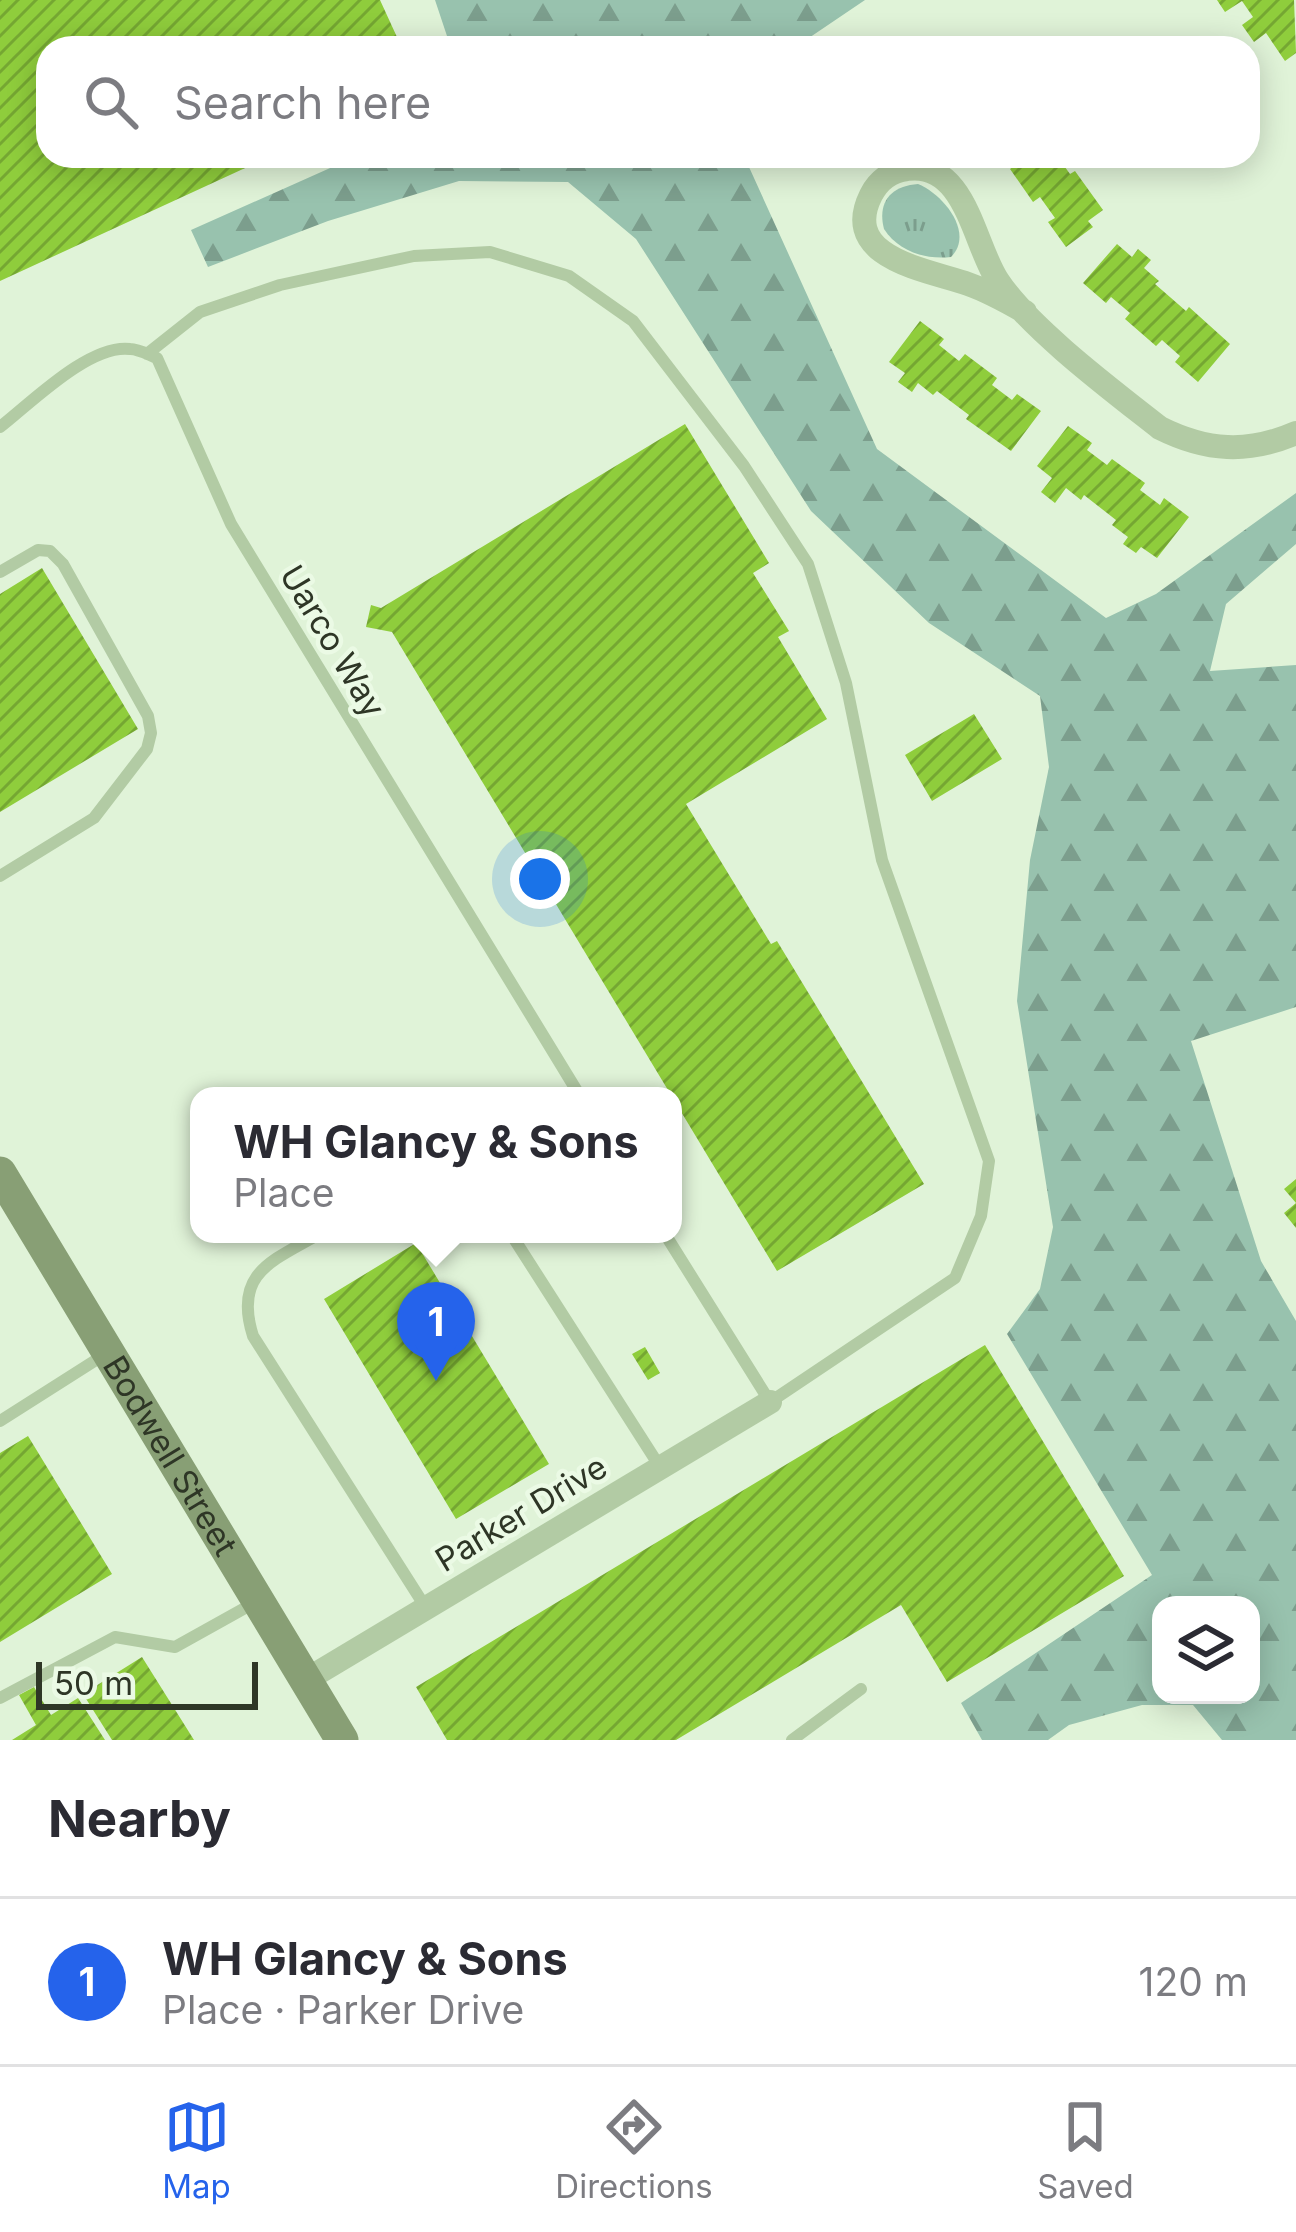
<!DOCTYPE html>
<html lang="en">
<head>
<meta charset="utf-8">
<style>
	body { margin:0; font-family:Inter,sans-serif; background:#f2f2f3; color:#2b2b33 }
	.controls { position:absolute; right:36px; bottom:36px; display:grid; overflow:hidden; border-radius:24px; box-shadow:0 6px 30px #0003 }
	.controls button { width:108px; height:108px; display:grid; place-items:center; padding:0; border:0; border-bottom:3px solid #e1e1e2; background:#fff; color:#2b2b33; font:60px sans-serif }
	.scale { position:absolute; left:36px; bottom:30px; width:222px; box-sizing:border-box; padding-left:12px; border:6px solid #2e3626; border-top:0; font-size:33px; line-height:42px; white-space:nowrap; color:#2e3626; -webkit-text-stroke:9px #ebfae5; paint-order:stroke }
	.you { position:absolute; left:540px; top:879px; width:42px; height:42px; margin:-30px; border:9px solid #fff; border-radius:50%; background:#1a73e8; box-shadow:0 0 0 18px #1a73e833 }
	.badge { display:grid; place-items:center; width:78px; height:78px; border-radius:50%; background:#2563eb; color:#fff; font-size:39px; font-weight:700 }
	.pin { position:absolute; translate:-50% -99px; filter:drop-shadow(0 3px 6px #0008) }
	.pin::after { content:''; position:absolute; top:63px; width:42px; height:36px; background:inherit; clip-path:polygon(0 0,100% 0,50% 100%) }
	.popup { position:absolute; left:190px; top:1087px; width:492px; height:156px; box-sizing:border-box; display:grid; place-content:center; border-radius:24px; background:#fff; filter:drop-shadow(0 3px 9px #0005); font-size:39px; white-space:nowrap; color:#7c7c81 }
	.popup b { font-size:45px; color:#2b2b33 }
	.popup::after { content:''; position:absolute; left:50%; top:100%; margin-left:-24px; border:24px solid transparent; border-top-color:#fff }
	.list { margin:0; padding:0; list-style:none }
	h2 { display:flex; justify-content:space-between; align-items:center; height:156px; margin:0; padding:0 48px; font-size:51px }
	h2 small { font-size:39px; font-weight:400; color:#7c7c81 }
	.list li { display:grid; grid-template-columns:78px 1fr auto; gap:36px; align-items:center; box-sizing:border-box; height:168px; padding:0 48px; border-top:3px solid #e1e1e2 }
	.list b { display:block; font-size:45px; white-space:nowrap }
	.list p { margin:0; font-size:39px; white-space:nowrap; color:#7c7c81 }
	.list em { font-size:39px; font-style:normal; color:#7c7c81 }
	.icon { flex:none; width:66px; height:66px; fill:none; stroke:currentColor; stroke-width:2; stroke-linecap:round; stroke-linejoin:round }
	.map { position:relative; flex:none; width:1296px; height:1740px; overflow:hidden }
	.search { position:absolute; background:#fff; box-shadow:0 6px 30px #0003; left:36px; right:36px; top:36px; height:132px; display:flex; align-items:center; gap:30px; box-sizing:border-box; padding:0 42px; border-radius:36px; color:#7c7c81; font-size:45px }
	.sheet { height:324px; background:#fff }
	nav { display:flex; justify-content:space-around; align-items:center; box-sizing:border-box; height:168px; border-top:3px solid #e1e1e2; background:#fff; font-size:33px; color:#7c7c81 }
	nav a { display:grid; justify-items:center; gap:6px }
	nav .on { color:#2563eb }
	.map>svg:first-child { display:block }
	.grass { fill:url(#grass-tufts) }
	.forest { fill:url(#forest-firs); fill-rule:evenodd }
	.building { fill:url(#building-hatch) }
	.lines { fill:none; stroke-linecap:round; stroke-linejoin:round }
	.lane { stroke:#b2cba4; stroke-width:12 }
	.street { stroke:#b2cba4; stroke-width:24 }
	.secondary { stroke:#889f75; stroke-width:33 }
	.labels { text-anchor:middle; stroke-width:9; stroke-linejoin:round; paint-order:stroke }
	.street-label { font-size:33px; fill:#2e3626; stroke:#ebfae5 }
</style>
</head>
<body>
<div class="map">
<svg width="1296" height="1740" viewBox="0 0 1296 1740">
	<defs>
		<pattern id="grass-tufts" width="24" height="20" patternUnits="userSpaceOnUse" patternTransform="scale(3)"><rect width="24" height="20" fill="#98c2ae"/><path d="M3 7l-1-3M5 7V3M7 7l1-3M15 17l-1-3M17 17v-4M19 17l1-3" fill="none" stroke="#7c9e8d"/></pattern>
		<pattern id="forest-firs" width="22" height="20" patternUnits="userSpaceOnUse" patternTransform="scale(3)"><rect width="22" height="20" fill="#98c2ae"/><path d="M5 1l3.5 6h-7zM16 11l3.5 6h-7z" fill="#7c9e8d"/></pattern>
		<pattern id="building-hatch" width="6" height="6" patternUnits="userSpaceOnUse" patternTransform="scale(3)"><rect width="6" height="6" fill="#8fcd3c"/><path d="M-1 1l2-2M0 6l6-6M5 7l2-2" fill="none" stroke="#75a732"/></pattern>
	</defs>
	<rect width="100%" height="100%" fill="#e0f3d8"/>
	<path class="grass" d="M918 184C943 194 975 233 951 257 925 260 898 251 884 229 877 202 891 186 918 184Z"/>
	<path class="forest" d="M435 0H865L794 48H451Z
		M357 156H744L877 449 1106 618 1156 594 1296 493V544L1226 604 1210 671 1296 665V1007L1191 1041 1261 1261 1296 1321V1740H1222L1193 1705H1142L1069 1725 1048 1740H982L961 1703 1152 1575 1007 1334 1040 1289 1053 1227 1017 1001 1030 860 1049 767 1040 696 929 623 811 511 636 239 568 182 459 181 328 221 208 267 191 230ZM1161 1605H1251V1695H1161Z"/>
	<path class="building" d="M0 0H380L402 48H48V156H271L0 281Z
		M1217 0H1294L1296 53 1285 61 1266 33 1254 42 1242 25 1253 17 1242 1 1225 12Z
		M1010 156H1057L1070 174 1075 171 1103 210 1088 221 1093 227 1066 247 1048 222 1055 218 1040 197 1033 202 1010 169 1016 164Z
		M1117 244 1132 257 1138 249 1151 260 1144 268 1159 281 1155 284 1186 311 1189 307 1230 344 1198 382 1175 362 1180 356 1162 340 1156 346 1125 319 1130 313 1111 297 1106 303 1083 283Z
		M920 321 944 339 939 345 959 361 965 354 997 378 992 385 1012 400 1017 394 1041 411 1011 451 966 419 969 415 937 391 933 395 918 383 912 392 898 382 905 373 889 362Z
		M685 424 769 563 753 573 789 631 778 637 827 719 686 804 771 944 777 941 924 1184 777 1271 392 632 366 627 371 605 381 608Z
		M1068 426 1092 443 1087 450 1107 465 1112 459 1145 483 1140 490 1160 505 1164 498 1189 517 1157 558 1141 547 1136 553 1123 544 1128 537 1112 525 1116 520 1084 495 1081 500 1066 488 1055 503 1041 492 1052 478 1037 466Z
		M42 568 138 729 0 812V594Z
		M974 714 1002 759 932 801 905 755Z
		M1296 1179V1228L1284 1213 1296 1203 1284 1189Z
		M416 1243 549 1464 456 1519 324 1299Z
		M985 1345 1124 1576 947 1682 901 1605 676 1740H447L416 1687Z
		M645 1347 660 1373 648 1380 632 1354Z
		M28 1436 112 1574 0 1642V1453Z
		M142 1657 194 1740H112L83 1694Z
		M34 1687 51 1715 78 1698 105 1740H12L36 1725 19 1695Z"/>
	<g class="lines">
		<path class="lane" d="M147 354 200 312 280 285 414 256 490 252 569 276 633 321 744 466 808 564 846 683 882 860 989 1161 981 1216 955 1278 770 1402 665 1234
			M0 427C31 403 89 344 130 349 139 349 149 355 157 358L231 524 580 1096
			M0 572 38 550 50 551 63 564 148 716 151 733 147 749 94 818 0 876
			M319 1234C272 1261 233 1273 253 1336L426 1608
			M511 1234 660 1467
			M0 1421 107 1353
			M0 1698 115 1637 175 1647 254 1603
			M792 1740 861 1689"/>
		<path class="street" d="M1025 312C1006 301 988 291 968 284 929 270 839 259 871 195 878 181 891 171 907 169 966 160 974 246 998 281 1029 328 1113 391 1160 428 1206 451 1248 454 1296 433
			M306 1680 770 1402"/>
		<path class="secondary" id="s1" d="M0 1173 342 1740"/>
	</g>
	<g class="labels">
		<g class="street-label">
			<text transform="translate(333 641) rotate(59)" y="12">Uarco Way</text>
			<text dy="12" stroke="none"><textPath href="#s1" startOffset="330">Bodwell Street</textPath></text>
			<text transform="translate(521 1513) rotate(-31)" y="12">Parker Drive</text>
		</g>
	</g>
</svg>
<div class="controls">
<button><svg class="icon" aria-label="layers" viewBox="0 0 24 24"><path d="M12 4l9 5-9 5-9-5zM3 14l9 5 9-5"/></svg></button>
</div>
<div class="scale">50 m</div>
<div class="you"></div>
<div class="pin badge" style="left:436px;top:1381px">1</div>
<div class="popup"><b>WH Glancy &amp; Sons</b>Place</div>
<div class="search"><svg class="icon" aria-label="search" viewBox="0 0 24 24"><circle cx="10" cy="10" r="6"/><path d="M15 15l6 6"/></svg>Search here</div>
</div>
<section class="sheet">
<h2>Nearby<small></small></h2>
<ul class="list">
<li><span class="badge">1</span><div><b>WH Glancy &amp; Sons</b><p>Place · Parker Drive</p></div><em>120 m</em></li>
</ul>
</section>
<nav>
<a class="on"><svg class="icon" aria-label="map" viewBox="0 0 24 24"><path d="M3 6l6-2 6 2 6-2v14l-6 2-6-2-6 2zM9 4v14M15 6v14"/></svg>Map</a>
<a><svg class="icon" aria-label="directions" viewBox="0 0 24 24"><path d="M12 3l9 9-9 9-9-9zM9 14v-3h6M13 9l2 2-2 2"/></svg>Directions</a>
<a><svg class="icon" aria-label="saved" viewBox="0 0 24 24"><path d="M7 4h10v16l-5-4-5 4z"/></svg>Saved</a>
</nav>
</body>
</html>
